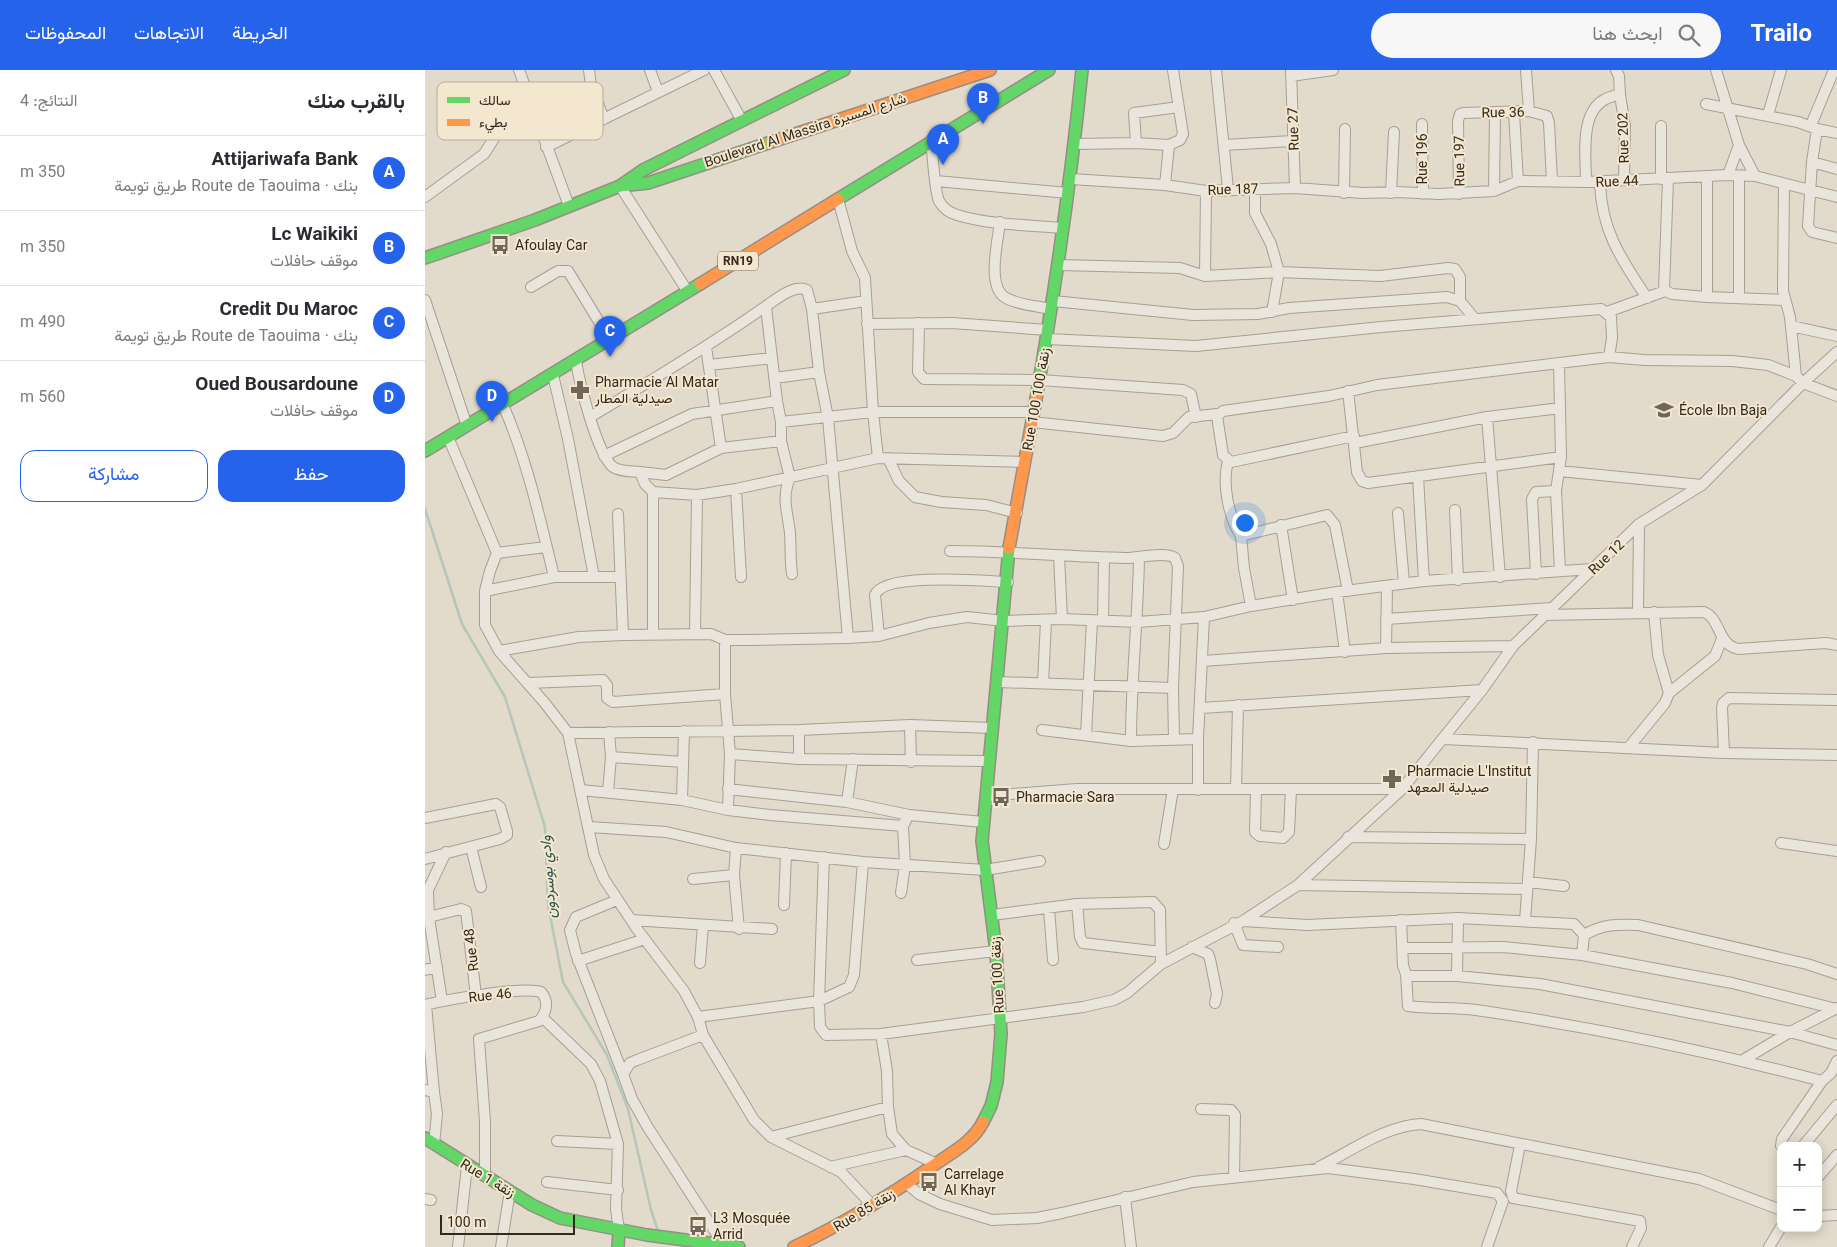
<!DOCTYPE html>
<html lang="ar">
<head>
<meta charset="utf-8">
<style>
	body { margin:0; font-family:Georgia,Vazirmatn,serif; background:#f7f7f7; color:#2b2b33; direction:rtl }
	.controls { position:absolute; right:15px; bottom:15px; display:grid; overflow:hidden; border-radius:10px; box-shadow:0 2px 12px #0003 }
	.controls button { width:45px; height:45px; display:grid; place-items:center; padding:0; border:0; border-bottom:1px solid #e1e1e2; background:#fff; color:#2b2b33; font:25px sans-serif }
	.scale { position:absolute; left:15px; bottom:12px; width:135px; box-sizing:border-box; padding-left:5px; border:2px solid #34271d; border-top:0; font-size:14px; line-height:18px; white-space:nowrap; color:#34271d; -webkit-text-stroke:4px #f4e7cf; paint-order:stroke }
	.you { position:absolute; left:819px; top:452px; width:18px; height:18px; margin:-12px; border:4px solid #fff; border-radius:50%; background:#1a73e8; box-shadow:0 0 0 8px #1a73e833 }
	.badge { display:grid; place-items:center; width:32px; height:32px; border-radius:50%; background:#2563eb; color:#fff; font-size:16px; font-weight:700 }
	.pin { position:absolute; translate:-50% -41px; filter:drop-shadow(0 1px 2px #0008) }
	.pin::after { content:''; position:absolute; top:26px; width:18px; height:15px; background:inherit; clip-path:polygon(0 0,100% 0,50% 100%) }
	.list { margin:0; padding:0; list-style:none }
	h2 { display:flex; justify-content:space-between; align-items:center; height:65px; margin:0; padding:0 20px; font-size:21px }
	h2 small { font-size:16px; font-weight:400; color:#7c7c81 }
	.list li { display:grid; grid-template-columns:32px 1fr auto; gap:15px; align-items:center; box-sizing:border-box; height:75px; padding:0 20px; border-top:1px solid #e1e1e2 }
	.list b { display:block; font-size:19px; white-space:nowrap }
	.list p { margin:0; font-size:16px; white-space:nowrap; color:#7c7c81 }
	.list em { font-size:16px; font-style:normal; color:#7c7c81 }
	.actions { display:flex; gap:10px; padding:15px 20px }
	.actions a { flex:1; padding:11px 0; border:1px solid #2563eb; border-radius:15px; text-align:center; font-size:18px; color:#2563eb }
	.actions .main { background:#2563eb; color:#fff }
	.icon { flex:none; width:28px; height:28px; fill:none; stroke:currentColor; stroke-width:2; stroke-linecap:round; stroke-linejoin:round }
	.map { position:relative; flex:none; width:1412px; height:1177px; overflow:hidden; direction:ltr }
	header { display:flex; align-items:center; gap:30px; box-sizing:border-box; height:70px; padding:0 25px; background:#2563eb; color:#fff }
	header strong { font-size:24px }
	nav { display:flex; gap:28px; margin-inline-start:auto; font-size:18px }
	.search { width:350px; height:45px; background:#f7f7f7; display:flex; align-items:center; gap:12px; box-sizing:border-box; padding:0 18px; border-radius:28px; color:#7c7c81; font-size:19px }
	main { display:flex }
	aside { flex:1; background:#fff }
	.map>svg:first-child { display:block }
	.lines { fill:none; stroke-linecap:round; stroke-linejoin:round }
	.stream { stroke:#b6c6bb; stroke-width:2.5 }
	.street-casing { stroke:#a79f94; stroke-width:12 }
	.fast-casing { stroke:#968e84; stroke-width:14 }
	.slow-casing { stroke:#968e84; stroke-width:14 }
	.street { stroke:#eae5dc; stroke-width:10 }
	.fast { stroke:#63d668; stroke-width:11 }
	.slow { stroke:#ff974d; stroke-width:11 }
	.labels { text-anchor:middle; stroke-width:4; stroke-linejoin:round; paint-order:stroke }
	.shield { fill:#f4e7cf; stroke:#6e6152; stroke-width:1 }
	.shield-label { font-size:12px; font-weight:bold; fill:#34271d }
	.street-label { font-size:14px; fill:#34271d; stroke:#f4e7cf }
	.poi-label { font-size:14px; fill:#34271d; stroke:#f4e7cf; text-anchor:start }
	.water-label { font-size:15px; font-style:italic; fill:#2c544f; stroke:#f4e7cf }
	.key { fill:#f4e7cf; stroke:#baad9a; stroke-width:1 }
	.key-label { font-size:14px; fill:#34271d }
</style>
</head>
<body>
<header>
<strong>Trailo</strong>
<div class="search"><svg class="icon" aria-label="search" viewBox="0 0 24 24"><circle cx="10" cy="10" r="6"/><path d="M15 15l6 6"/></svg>ابحث هنا</div>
<nav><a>الخريطة</a><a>الاتجاهات</a><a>المحفوظات</a></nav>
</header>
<main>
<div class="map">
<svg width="1412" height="1177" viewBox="0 0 1412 1177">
	<rect width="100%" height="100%" fill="#e2daca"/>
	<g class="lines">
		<path class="stream" d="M0 439 37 554 80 627 120 757 123 835 138 912 182 985 203 1039 226 1140 233 1161"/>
		<g class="street-casing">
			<path id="street" d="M94 0 144 136
				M164 0 166 16 179 49
				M225 0 233 22
				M289 0 317 51
				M791 0 803 119
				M866 0 870 118
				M1101 0 1104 41
				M1291 0 1314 75 1330 106
				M866 6 908 0
				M1195 25 1200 56 1199 110
				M1281 34 1373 52 1392 59 1412 63
				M1089 43 1093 111
				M1343 45 1356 0
				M997 54 998 124
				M1386 55 1409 0
				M1236 56V109
				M1392 59 1387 92 1383 156 1387 162 1412 168
				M506 70C508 85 509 119 514 131 518 138 525 143 532 145 565 155 604 155 638 158
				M711 73 709 43 754 37
				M649 74 711 73 744 75 755 70 758 64 748 0
				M799 75 868 71
				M121 77 279 0
				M1387 92 1412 99
				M1303 105 1314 75
				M646 109 740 115 781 121 870 118 938 123 972 122 1014 124 1069 121 1093 111 1161 112 1303 105 1330 106 1412 127
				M1243 109 1239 220 1247 224 1282 227V107
				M511 111 643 123
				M1161 112C1161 81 1152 29 1195 25L1194 6 1191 0
				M1175 112C1176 160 1196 189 1222 228
				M1359 114 1358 221 1365 247 1371 306
				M740 115 744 75
				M195 116 263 222
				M830 118V143L846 174 854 202 847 242
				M1069 121 1070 43
				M919 123 920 59
				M966 123 969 62
				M1034 124 1033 51 1035 44 1038 43 1104 41 1122 46 1124 53 1127 111
				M0 127 59 84 75 59
				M413 129 427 181 440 208 448 342 453 388
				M575 152C573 171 561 217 581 228 594 235 612 236 626 239
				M634 195 755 198 780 206 854 202 955 206 1023 198 1030 199 1035 207V231
				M780 206 781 121
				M106 217 133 201H143L184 268
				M1282 227 1360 230
				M1314 228V107
				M0 230 42 356
				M628 231 768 245 833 244 864 238 1022 227 1035 231 1050 249
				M341 237 352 331 356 352V371L365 408C356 427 363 444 365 463 366 477 365 490 367 504
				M387 239 441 231
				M1182 242 1240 221
				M494 253 493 302 499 309 615 310 758 320 766 324 771 347
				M442 254 527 253 623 260
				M1366 256 1412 266
				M622 269 771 276 956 257 1176 239 1186 247 1187 268 1184 287
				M281 277 296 378
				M151 290C154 312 172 384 188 397 195 402 207 401 215 402L220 414 228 422 272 425 311 419 453 388 600 392
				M1134 293 1136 387 1131 421 1135 501
				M284 295 347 288
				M128 305 143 369 169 507
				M350 308 394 302
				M923 321 932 402 937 411 943 413 1136 387
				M78 335C102 389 115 449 129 507
				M165 347C226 311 286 275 344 234 353 228 370 214 382 220L387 239 394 302 403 348 423 568
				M1062 347 1075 507
				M356 352 448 342H609
				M607 352 738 366 748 363 764 347 792 344
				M929 366 806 392 798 385 792 346 798 341 904 326 952 315 1184 287 1219 290 1307 291 1343 295 1371 306 1378 313 1412 326
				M23 367 72 483 65 501 60 521V555L74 581 119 632 143 663 169 785 179 809 212 859 259 921 273 947 278 965 329 1050 346 1067 416 1102 447 1135
				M930 373 1062 347 1135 338
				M179 386 267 344 352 331
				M463 388 474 411 490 427 516 432 561 435 592 443
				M803 391C797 413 803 446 816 466L902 445 910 455 923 521
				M1134 401 1277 415
				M215 402 241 405 296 378 356 371
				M993 406 999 511
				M311 419 316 507
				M228 422V564
				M1030 440 1033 510
				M973 443 979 513
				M193 444 198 565
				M856 455 868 530
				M816 466 819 498 826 536
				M525 481C584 481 642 487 701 488 713 488 741 481 750 488L753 496 748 618 749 670
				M72 483 121 477
				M634 486 637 549
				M1111 504 1107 429 1111 422 1131 421
				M60 521 129 507H195
				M912 522 920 582
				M1213 543 1214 454
				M1119 545 1279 542C1296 549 1292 574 1313 579L1401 573 1412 575
				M961 549 1127 538
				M678 551 679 488
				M270 564 272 425
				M454 566 450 525C459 502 559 511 583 512
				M300 570V624L305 684 303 740
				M961 578 962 516
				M74 581 154 567 198 565 286 564 300 570H320L423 568 454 566 504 553 542 547 579 551 637 549 713 552 779 547 826 536 912 522 999 511 1167 499
				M778 591 961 578 1088 576
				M573 612 748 618
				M103 613 178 610 182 615V628L188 632 300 624
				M618 613 621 551
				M1244 623 1290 586 1297 569
				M776 638 1057 620
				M485 655 486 692
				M617 660 706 671 773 669
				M143 663 374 660 485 655 567 658
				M661 665 667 551
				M1019 669 1299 683 1412 685
				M706 671C706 610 713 549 714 488
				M1204 677 1240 633 1244 623 1233 585 1229 542
				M1299 683 1297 638 1298 633 1304 628 1412 630
				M305 684 374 689 563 691
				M186 687 258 692
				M374 689V660
				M303 719 422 732 484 745 558 752
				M811 719 813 635
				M831 719 830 762 835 766 858 768 864 762 866 719
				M156 720 257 730 303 740 345 745 478 756
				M773 720V669L779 547
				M183 722 186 687 184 662
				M561 726 652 719H977
				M257 730 259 661
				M422 732 428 689
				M0 748 71 734 75 737 82 761V765L75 769 0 789
				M164 757 241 762 311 778 438 792 560 800 615 791
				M923 767 1106 769
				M1356 773 1412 781
				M739 774 748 719
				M46 777 56 817
				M311 778 309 805 314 859
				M399 787 394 931 395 957 401 965 456 964 658 937 689 930 702 923 736 894 818 851 873 815 977 719 1057 620 1088 576 1214 454 1277 415 1378 313 1412 282
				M268 809 309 805
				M1103 812 1139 816
				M873 815 1102 819
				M476 823 480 795 478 756 481 750
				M192 830 151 847 145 860 151 884 198 1004
				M652 834 655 867 658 873 736 882
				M359 835 361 783
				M624 839 628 890
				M567 845 652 834 728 832 735 840 736 894
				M0 848 36 839 41 841 51 926
				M206 850 347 859
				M976 850 978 896 981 904 984 906H1032L1115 914 1365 962 1412 938
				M818 851 882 855 1033 848 1149 854 1159 865 1157 885
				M1100 851 1106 769 1108 672
				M809 853 818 875 853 877
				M1159 865C1178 854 1192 854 1213 855L1382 894 1412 904
				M767 877 783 884 785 889 792 924 790 933
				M979 878 1078 877 1157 885 1307 913 1411 939
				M492 890 571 881
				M153 891 220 869
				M275 893 278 855
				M0 900 12 897
				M981 904 983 936C1006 939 1029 937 1051 940 1167 957 1283 981 1397 1011
				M1032 906 1033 848
				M17 931 4 848 3 820 21 782
				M0 935C20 930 99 916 116 922 124 931 122 942 114 951L54 969 60 1052V1105
				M117 947 166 994 175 1011 193 1074 191 1139 194 1160
				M273 947 394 931 424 917 429 905 438 792
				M456 964 462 1001 463 1037 467 1064 481 1080 510 1093
				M278 965 212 990 205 993 198 1004 207 1029 222 1056 298 1174
				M1318 990 1365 962 1412 975
				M0 1020 9 1022 1 935
				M776 1039 806 1040 810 1045 809 1108
				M346 1067 463 1037
				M132 1071 193 1074
				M9 1074 12 1044 9 1022
				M1095 1075 1086 1121 1088 1128 1215 1151 1216 1158 1207 1177
				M1356 1076 1357 1069 1397 1011 1406 1003 1412 991
				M1378 1076 1412 1035
				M405 1097 481 1080
				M894 1097C926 1081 960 1056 996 1054L1274 1109 1356 1140
				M1393 1107 1412 1085
				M122 1112 193 1120
				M482 1114 494 1124 515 1134 567 1150 612 1148 637 1143 768 1112 903 1098 989 1109 1072 1123 1078 1131 1062 1177
				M700 1127 706 1177
				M0 1129 6 1130
				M1393 1146 1412 1145
				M33 1177 42 1096
				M76 1177 85 1121
				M1344 1177 1356 1157"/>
		</g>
		<g class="fast-casing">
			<path id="fast" d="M195 116 218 100 419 0
				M413 129 624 0
				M0 188 110 150 195 116 223 113 346 72
				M611 329C630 220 646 111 657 0
				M0 381 275 214
				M558 1052 566 1036 572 1012 576 964 571 881 557 771 584 478
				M0 1068 107 1135 135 1148 222 1165 314 1177
				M193 1177 194 1160"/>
		</g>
		<g class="slow-casing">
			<path id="slow" d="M346 72 565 0
				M275 214 413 129
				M584 478 611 329
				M369 1177C418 1154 464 1126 509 1095 526 1083 548 1072 558 1052"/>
		</g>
		<use href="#street" class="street"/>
		<use href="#fast" class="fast"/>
		<use href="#slow" class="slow"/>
	</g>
	<defs>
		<g id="bus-bare" transform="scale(1.5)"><path d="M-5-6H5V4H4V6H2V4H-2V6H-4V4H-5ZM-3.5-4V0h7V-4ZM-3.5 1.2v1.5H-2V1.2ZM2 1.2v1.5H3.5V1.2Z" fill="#71665a" stroke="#f4e7cf" stroke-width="2.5" paint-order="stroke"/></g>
		<g id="pharmacy-bare" transform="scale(1.5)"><path d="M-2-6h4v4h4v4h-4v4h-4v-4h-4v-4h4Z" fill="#71665a" stroke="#f4e7cf" stroke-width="2.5" paint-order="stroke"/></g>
		<g id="school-bare" transform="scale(1.5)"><path d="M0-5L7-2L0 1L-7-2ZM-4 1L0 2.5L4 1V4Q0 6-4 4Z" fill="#71665a" stroke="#f4e7cf" stroke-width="2.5" paint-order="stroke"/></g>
	</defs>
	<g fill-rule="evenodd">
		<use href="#bus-bare" x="75" y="175"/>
		<use href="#pharmacy-bare" x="155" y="320"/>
		<use href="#school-bare" x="1239" y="340"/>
		<use href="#pharmacy-bare" x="967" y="709"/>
		<use href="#bus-bare" x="576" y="727"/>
		<use href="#bus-bare" x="504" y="1112"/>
		<use href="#bus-bare" x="273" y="1156"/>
	</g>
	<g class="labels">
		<rect class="shield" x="293" y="181.5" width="40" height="19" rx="4"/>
		<g class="shield-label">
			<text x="313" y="195">RN19</text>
		</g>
		<g class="street-label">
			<text transform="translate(1078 42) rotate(-1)" y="5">Rue 36</text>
			<text transform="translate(868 59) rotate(-92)" y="5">Rue 27</text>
			<text transform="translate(380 60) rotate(-18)" y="5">Boulevard Al Massira شارع المسيرة</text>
			<text transform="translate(1198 68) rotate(-92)" y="5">Rue 202</text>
			<text transform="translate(997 89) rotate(-90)" y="5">Rue 196</text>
			<text transform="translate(1034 91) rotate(-91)" y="5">Rue 197</text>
			<text transform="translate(1192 111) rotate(-3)" y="5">Rue 44</text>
			<text transform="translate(808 119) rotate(-2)" y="5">Rue 187</text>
			<text transform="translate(611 329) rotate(-80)" y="5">Rue 100 زنقة 100</text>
			<text transform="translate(1181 487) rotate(-44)" y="5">Rue 12</text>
			<text transform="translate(46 880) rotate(-97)" y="5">Rue 48</text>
			<text transform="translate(572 905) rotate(-93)" y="5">Rue 100 زنقة</text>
			<text transform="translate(65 925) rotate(-6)" y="5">Rue 46</text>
			<text transform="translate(63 1108) rotate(31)" y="5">Rue زنقة 1</text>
			<text transform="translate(439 1140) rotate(-31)" y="5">Rue 85 زنقة</text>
		</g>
		<g class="poi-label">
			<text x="90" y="180">Afoulay Car</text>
			<text x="170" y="317">Pharmacie Al Matar<tspan x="170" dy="16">صيدلية المطار</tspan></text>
			<text x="1254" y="345">École Ibn Baja</text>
			<text x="982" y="706">Pharmacie L'Institut<tspan x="982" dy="16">صيدلية المعهد</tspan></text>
			<text x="591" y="732">Pharmacie Sara</text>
			<text x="519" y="1109">Carrelage<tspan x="519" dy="16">Al Khayr</tspan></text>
			<text x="288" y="1153">L3 Mosquée<tspan x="288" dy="16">Arrid</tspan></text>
		</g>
		<g class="water-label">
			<text transform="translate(123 807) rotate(-94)" y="5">وادي بوسردون</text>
		</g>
	</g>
	<rect x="12" y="12" width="166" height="58" rx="8" class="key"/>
	<rect x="22" y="27" width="23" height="6" fill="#63d668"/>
	<rect x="22" y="49" width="23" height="7" fill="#ff974d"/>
	<g class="key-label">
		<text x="54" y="35">سالك</text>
		<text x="54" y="57">بطيء</text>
	</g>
</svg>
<div class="controls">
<button>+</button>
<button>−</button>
</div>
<div class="scale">100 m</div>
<div class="you"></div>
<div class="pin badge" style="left:518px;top:95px">A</div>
<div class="pin badge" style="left:558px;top:54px">B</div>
<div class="pin badge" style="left:185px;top:287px">C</div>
<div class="pin badge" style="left:67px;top:352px">D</div>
</div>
<aside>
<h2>بالقرب منك<small>النتائج: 4</small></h2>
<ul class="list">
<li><span class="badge">A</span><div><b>Attijariwafa Bank</b><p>بنك · Route de Taouima طريق تويمة</p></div><em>350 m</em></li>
<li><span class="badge">B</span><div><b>Lc Waikiki</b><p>موقف حافلات</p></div><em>350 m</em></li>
<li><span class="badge">C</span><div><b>Credit Du Maroc</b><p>بنك · Route de Taouima طريق تويمة</p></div><em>490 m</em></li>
<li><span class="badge">D</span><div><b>Oued Bousardoune</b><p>موقف حافلات</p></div><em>560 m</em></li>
</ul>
<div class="actions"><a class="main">حفظ</a><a>مشاركة</a></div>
</aside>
</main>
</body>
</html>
